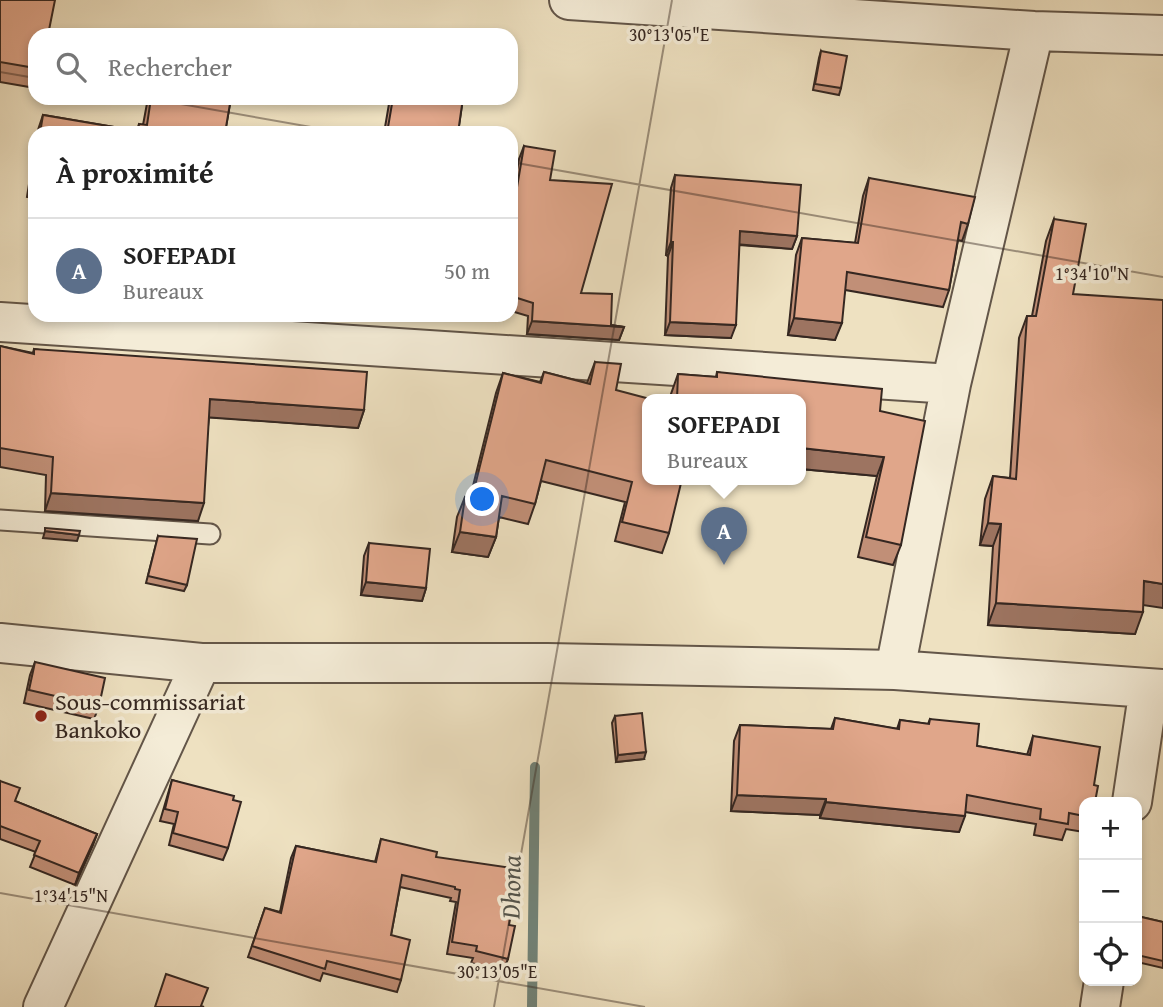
<!DOCTYPE html>
<html lang="fr">
<head>
<meta charset="utf-8">
<style>
	body { margin:0; font-family:"Gentium Book Plus",serif; background:#f6f6f6; color:#222 }
	.controls { position:absolute; right:21px; bottom:21px; display:grid; overflow:hidden; border-radius:14px; box-shadow:0 4px 10px #0003 }
	.controls button { width:63px; height:63px; display:grid; place-items:center; padding:0; border:0; border-bottom:2px solid #e0e0e0; background:#fff; color:#222; font:35px sans-serif }
	.you { position:absolute; left:483px; top:500px; width:24px; height:24px; margin:-18px; border:5px solid #fff; border-radius:50%; background:#1a73e8; box-shadow:0 0 0 10px #1a73e833 }
	.badge { display:grid; place-items:center; width:46px; height:46px; border-radius:50%; background:#8f2418; color:#fff; font-size:23px; font-weight:700 }
	.pin { position:absolute; translate:-50% -58px; filter:drop-shadow(0 2px 4px #0008) }
	.pin::after { content:''; position:absolute; top:37px; width:24px; height:21px; background:inherit; clip-path:polygon(0 0,100% 0,50% 100%) }
	.popup { position:absolute; left:642px; top:394px; width:164px; height:91px; box-sizing:border-box; display:grid; place-content:center; border-radius:14px; background:#fff; filter:drop-shadow(0 2px 5px #0005); font-size:23px; white-space:nowrap; color:#767676 }
	.popup b { font-size:26px; color:#222 }
	.popup::after { content:''; position:absolute; left:50%; top:100%; margin-left:-14px; border:14px solid transparent; border-top-color:#fff }
	.list { margin:0; padding:0; list-style:none }
	h2 { display:flex; justify-content:space-between; align-items:center; height:91px; margin:0; padding:0 28px; font-size:30px }
	h2 small { font-size:23px; font-weight:400; color:#767676 }
	.list li { display:grid; grid-template-columns:46px 1fr auto; gap:21px; align-items:center; box-sizing:border-box; height:105px; padding:0 28px; border-top:2px solid #e0e0e0 }
	.list b { display:block; font-size:26px; white-space:nowrap }
	.list p { margin:0; font-size:23px; white-space:nowrap; color:#767676 }
	.list em { font-size:23px; font-style:normal; color:#767676 }
	.icon { flex:none; width:38px; height:38px; fill:none; stroke:currentColor; stroke-width:2; stroke-linecap:round; stroke-linejoin:round }
	.map { position:relative; flex:none; width:1163px; height:1007px; overflow:hidden }
	.search { position:absolute; background:#fff; box-shadow:0 4px 10px #0003; left:28px; top:28px; width:490px; height:77px; display:flex; align-items:center; gap:18px; box-sizing:border-box; padding:0 24px; border-radius:21px; color:#767676; font-size:26px }
	.panel { position:absolute; background:#fff; box-shadow:0 4px 10px #0003; left:28px; top:126px; width:490px; height:196px; border-radius:21px }
	.map>svg:first-child { display:block }
	.lines { fill:none; stroke-linecap:round; stroke-linejoin:round }
	.stream { stroke:#718277; stroke-width:10 }
	.lane-casing { stroke:#635649; stroke-width:23 }
	.street-casing { stroke:#635649; stroke-width:42 }
	.lane { stroke:#f4ecd7; stroke-width:19 }
	.street { stroke:#f4ecd7; stroke-width:38 }
	.wall { fill:#c18f77; stroke:#352721; stroke-width:2 }
	.shaded-wall { fill:#9d7461; stroke:#352721; stroke-width:2 }
	.building { fill:#e0a68a; stroke:#352721; stroke-width:2 }
	.ticks { fill:none; stroke:#352721; stroke-width:2; stroke-opacity:0.45 }
	.poi-dot { fill:#8f2418; stroke:#f4ecd7; stroke-width:2.5 }
	.labels { text-anchor:middle; stroke-width:7; stroke-linejoin:round; paint-order:stroke }
	.poi-label { font-size:24px; fill:#352721; stroke:#f4ecd7; text-anchor:start }
	.water-label { font-size:26px; font-style:italic; fill:#53544c; stroke:#f4ecd7 }
	.ticks-label { font-size:18px; text-anchor:middle; fill:#352721; stroke:#f4ecd7; stroke-width:7; stroke-linejoin:round; paint-order:stroke }
</style>
</head>
<body>
<div class="map">
<svg width="1163" height="1007" viewBox="0 0 1163 1007">
	<rect width="100%" height="100%" fill="#eee1c1"/>
	<filter id="stains"><feTurbulence type="fractalNoise" baseFrequency=".00286" numOctaves="4"/><feColorMatrix values="0 0 0 0 .2 0 0 0 0 .09 0 0 0 0 .02 0 0 0 .5 -.17"/></filter>
	<radialGradient id="worn" r=".72"><stop offset=".6" stop-color="#630" stop-opacity="0"/><stop offset="1" stop-color="#630" stop-opacity=".3"/></radialGradient>
	<g class="lines">
		<path class="stream" d="M532 1007 535 767"/>
		<g class="lane-casing">
			<path id="lane" d="M0 520 210 534"/>
		</g>
		<g class="street-casing">
			<path id="street" d="M569 0 1034 31 1163 35
				M0 322 951 384
				M0 643 201 663H548L895 670 1163 689
				M895 670 951 384 1034 31
				M1132 802 1149 688
				M43 1007 201 663
				M1100 1007 1104 981"/>
		</g>
		<use href="#lane" class="lane"/>
		<use href="#street" class="street"/>
	</g>
	<path class="wall" d="M0 0 35 35V88L0 82Z
		M821 51 841 88 839 95 813 90 819 58Z
		M148 98H231L225 133H37L43 115 137 131 139 124 143 125Z
		M390 98H463L458 133H384Z
		M35 146V198L27 197Z
		M524 146 550 180 581 293 611 325 624 327 619 340 527 334 528 316 511 311V197L512 198 519 159Z
		M675 175 797 236 792 249 739 245 731 338 665 335 668 256 666 255 671 188Z
		M869 178 968 224 962 241 958 240 949 290 943 307 845 290 835 340 788 335 796 255 802 238 855 243 863 196Z
		M1054 219 1073 294 1143 605 1135 634 988 625 993 546 980 545 985 499 993 476 1010 478 1019 338 1027 316H1032L1046 241Z
		M0 346 33 353 34 349 364 410 358 428 209 417 198 521 45 511 46 475 0 467Z
		M595 362 616 390 669 533 662 553 615 541 625 502 541 481 535 504 528 524 499 517 496 537 488 557 452 552 457 517 465 497 470 498 496 393 503 373 540 382 544 372 587 383Z
		M717 372 880 411 901 545 893 565 858 557 877 476 801 469V399H671V394L678 374 716 377Z
		M158 536 187 585 184 591 146 583Z
		M369 543 426 588 422 601 361 595 364 556Z
		M35 662 99 706 94 719 24 703 30 675Z
		M615 716 644 759 616 762 612 723Z
		M835 718 897 729 900 720 928 724 930 719 977 746 1027 755 1033 736 1084 802V832L1066 829 1062 840 1034 835 1036 824 965 812 959 832 820 818V815L731 811 734 741 740 725 831 729Z
		M172 780 233 800 228 848 223 860 169 845 174 824 160 821Z
		M0 781 15 801 97 834 75 885 30 867 36 852 0 839Z
		M381 839 436 857 509 925 508 959 503 971 471 963 473 958 447 954 456 902 450 901 451 898 400 887 391 935 401 980 397 992 323 973 320 981 248 957 265 908 280 912 291 858 296 846 375 862Z
		M1137 916 1163 922V968L1137 962Z"/>
	<path class="shaded-wall" d="M740 231 797 236 792 249 735 244Z
		M671 242H673L668 256 666 255Z
		M794 318 842 323 835 340 788 335Z
		M532 321 624 327 619 340 527 334Z
		M670 322 736 325 731 338 665 335Z
		M210 399 364 410 358 428 203 417Z
		M801 448 884 457 877 476 801 469Z
		M51 493 204 503 198 521 45 511Z
		M988 523 1001 524 993 546 980 545Z
		M45 531 79 535 77 541 43 538Z
		M460 532 496 537 488 557 452 552Z
		M1144 581 1163 584V608L1136 604Z
		M366 582 426 588 422 601 361 595Z
		M996 603 1143 612 1135 634 988 625Z
		M646 752 644 759 616 762 618 755Z
		M737 795 826 799 820 815 731 811Z
		M826 802 965 816 959 832 820 818Z
		M97 834 93 845 75 885 79 873Z"/>
	<path class="building" d="M0 0H55L48 35H35V68L0 62Z
		M405 33 419 35H404Z
		M821 51 847 56 841 88 815 84Z
		M151 98H231L225 133H40L43 115 138 131 139 124 147 125Z
		M393 98H463L458 133H387Z
		M524 146 555 151 550 180 612 184 581 293 612 294 611 325 624 327 532 321 533 303 511 296V197L515 199Z
		M35 165V181L32 180Z
		M675 175 801 185 797 236 740 231 736 325 670 322 673 242H671Z
		M869 178 975 197 968 224 961 222 949 290 847 272 842 323 794 318 802 238 858 243Z
		M1054 219 1086 224 1073 294 1163 300V584L1144 581 1143 612 996 603 1001 524 988 523 993 476 1016 479 1027 316H1036Z
		M0 346 34 354V349L367 372 364 410 210 399 204 503 51 493 53 457 0 448Z
		M595 362 621 364 616 390 650 399H647V479H682L669 533 622 522 632 482 546 460 535 504 502 496 496 537 460 532 465 497 472 498 503 373 541 383 544 372 590 384Z
		M717 372 882 389 880 411 925 421 901 545 866 537 884 457 801 448V399H677L678 374 717 377Z
		M45 528 80 531 79 535 45 531Z
		M158 536 197 539 187 585 148 576Z
		M369 543 430 549 426 588 366 582Z
		M35 662 105 678 99 706 29 690Z
		M642 713 646 752 618 755 615 716Z
		M835 718 899 729 900 720 929 724 930 719 979 724 977 746 1030 755 1033 736 1100 747 1094 785 1098 786 1095 802H1084V816L1069 813 1068 824 1040 819 1041 809 967 795 965 816 826 802V799L737 795 740 725 833 729Z
		M172 780 234 796 233 800 241 802 228 848 173 833 178 812 165 809Z
		M0 781 20 788 15 801 97 834 79 873 34 855 40 841 0 826Z
		M381 839 437 852 436 857 518 869 509 925 515 926 508 959 476 951 477 946 452 942 460 890 455 889V887L402 875 391 935 410 940 401 980 327 961 325 969 252 946 265 908 281 913 296 846 376 862Z
		M1137 916 1163 922V961L1137 955Z
		M166 974 208 988 201 1006 204 1007H155Z"/>
	<path class="ticks" d="M0 72 35 78M147 98 345 133M511 162 1163 277M0 893 645 1007M494 1007 672 0"/>
	<circle class="poi-dot" cx="41" cy="716" r="7"/>
	<g class="labels">
		<g class="poi-label">
			<text x="55" y="710">Sous-commissariat<tspan x="55" dy="28">Bankoko</tspan></text>
		</g>
		<g class="water-label">
			<text transform="translate(511 887) rotate(-89)" y="9">Dhona</text>
		</g>
	</g>
	<g class="ticks-label">
		<text x="669" y="41">30°13'05"E</text>
		<text x="1092" y="280">1°34'10"N</text>
		<text x="71" y="902">1°34'15"N</text>
		<text x="497" y="978">30°13'05"E</text>
	</g>
	<rect width="100%" height="100%" filter="url(#stains)"/>
	<rect width="100%" height="100%" fill="url(#worn)"/>
</svg>
<div class="controls">
<button>+</button>
<button>−</button>
<button><svg class="icon" aria-label="locate" viewBox="0 0 24 24"><circle cx="12" cy="12" r="6"/><path d="M12 2v4M12 18v4M2 12h4M18 12h4"/></svg></button>
</div>
<div class="you"></div>
<div class="pin badge" style="left:724px;top:565px;background:#5c6f8a">A</div>
<div class="popup"><b>SOFEPADI</b>Bureaux</div>
<div class="search"><svg class="icon" aria-label="search" viewBox="0 0 24 24"><circle cx="10" cy="10" r="6"/><path d="M15 15l6 6"/></svg>Rechercher</div>
<section class="panel">
<h2>À proximité<small></small></h2>
<ul class="list">
<li><span class="badge" style="background:#5c6f8a">A</span><div><b>SOFEPADI</b><p>Bureaux</p></div><em>50 m</em></li>
</ul>
</section>
</div>
</body>
</html>
